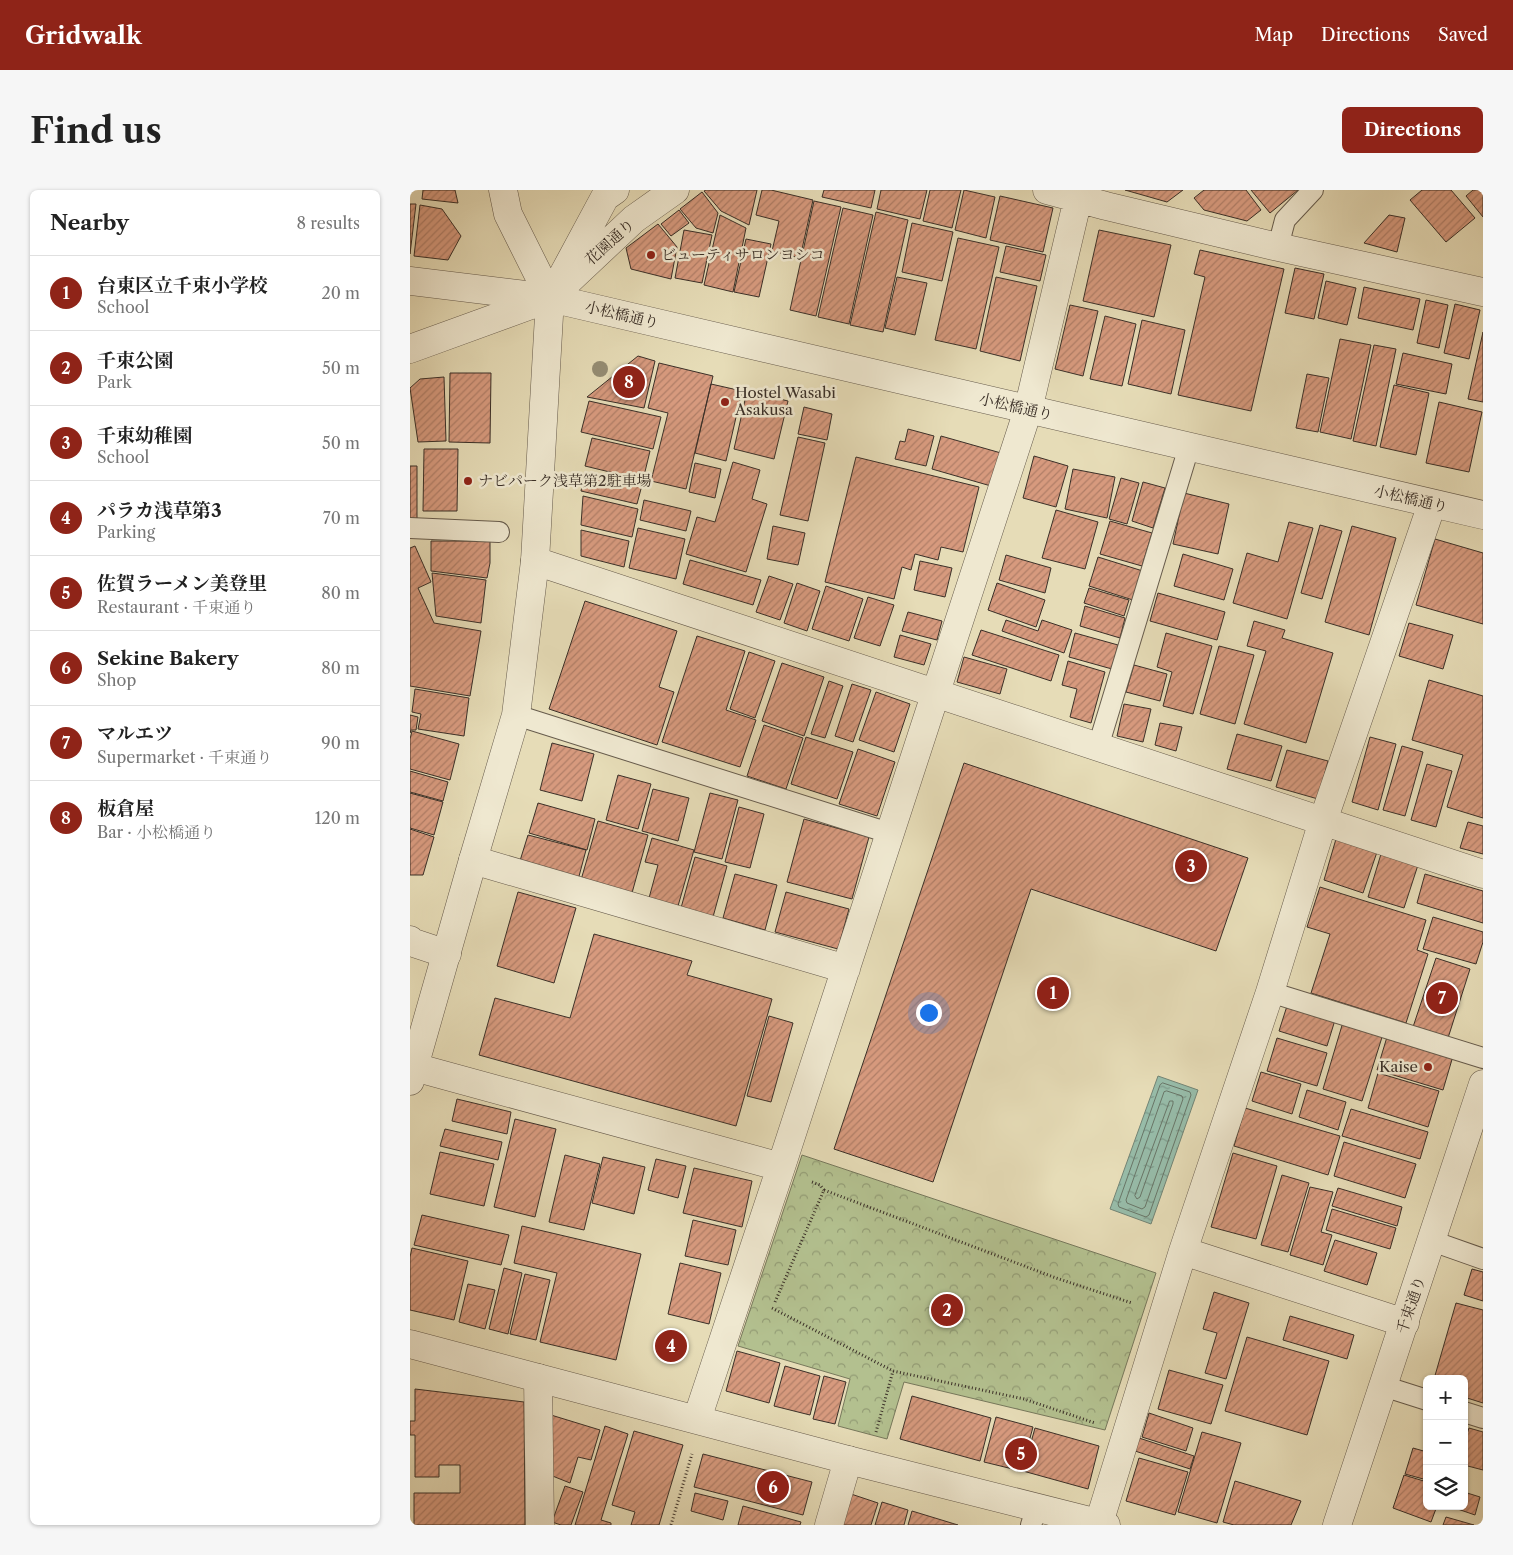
<!DOCTYPE html>
<html lang="en">
<head>
<meta charset="utf-8">
<style>
	body { margin:0; font-family:"Libre Caslon Text","Noto Serif JP",serif; background:#f6f6f6; color:#222 }
	.controls { position:absolute; right:15px; bottom:15px; display:grid; overflow:hidden; border-radius:8px; box-shadow:0 1px 4px #0004 }
	.controls button { width:45px; height:45px; display:grid; place-items:center; padding:0; border:0; border-bottom:1px solid #e0e0e0; background:#fff; color:#222; font:25px sans-serif }
	.you { position:absolute; left:518px; top:822px; width:18px; height:18px; margin:-12px; border:4px solid #fff; border-radius:50%; background:#1a73e8; box-shadow:0 0 0 8px #1a73e833 }
	.badge { display:grid; place-items:center; width:32px; height:32px; border-radius:50%; background:#8f2418; color:#fff; font-size:16px; font-weight:700 }
	.pin { position:absolute; translate:-50% -50%; border:2px solid #fff; box-shadow:0 1px 5px #0006 }
	.list { margin:0; padding:0; list-style:none }
	h2 { display:flex; justify-content:space-between; align-items:center; height:65px; margin:0; padding:0 20px; font-size:21px }
	h2 small { font-size:16px; font-weight:400; color:#767676 }
	.list li { display:grid; grid-template-columns:32px 1fr auto; gap:15px; align-items:center; box-sizing:border-box; height:75px; padding:0 20px; border-top:1px solid #e0e0e0 }
	.list b { display:block; font-size:19px; white-space:nowrap }
	.list p { margin:0; font-size:16px; white-space:nowrap; color:#767676 }
	.list em { font-size:16px; font-style:normal; color:#767676 }
	.icon { flex:none; width:28px; height:28px; fill:none; stroke:currentColor; stroke-width:2; stroke-linecap:round; stroke-linejoin:round }
	.map { position:relative; flex:none; width:1073px; height:1335px; overflow:hidden; border-radius:8px }
	header { display:flex; align-items:center; gap:30px; box-sizing:border-box; height:70px; padding:0 25px; background:#8f2418; color:#fff }
	header strong { font-size:24px }
	nav { display:flex; gap:28px; margin-inline-start:auto; font-size:18px }
	.intro { display:flex; align-items:center; justify-content:space-between; box-sizing:border-box; height:120px; padding:0 30px }
	h1 { margin:0; font-size:35px }
	.button { padding:12px 22px; border-radius:8px; background:#8f2418; color:#fff; font-size:18px; font-weight:700 }
	main { display:flex; gap:30px; padding:0 30px }
	aside { flex:1; background:#fff; border-radius:8px; box-shadow:0 1px 4px #0004 }
	.map>svg:first-child { display:block }
	.forest { fill:url(#forest-crowns); stroke:#77785c }
	.water { fill:url(#water-ripples); stroke:#728475 }
	.lines { fill:none; stroke-linecap:round; stroke-linejoin:round }
	.shore { stroke:#697668; stroke-width:1 }
	.building { fill:url(#building-hatch); stroke:#3b3028 }
	.service-casing { stroke:#665b4c; stroke-width:22 }
	.minor-casing { stroke:#665b4c; stroke-width:29 }
	.tertiary-casing { stroke:#665b4c; stroke-width:29 }
	.path { stroke:#3b3028; stroke-width:3; stroke-dasharray:1 2.5; stroke-linecap:butt }
	.service { stroke:#efe8d0; stroke-width:20 }
	.minor { stroke:#efe8d0; stroke-width:28 }
	.tertiary { stroke:#efe8d0; stroke-width:28 }
	.tree { fill:#958d74 }
	.poi-dot { fill:#8f2418; stroke:#efe8d0; stroke-width:2 }
	.labels { text-anchor:middle; stroke-width:5; stroke-linejoin:round; paint-order:stroke }
	.street-label { font-size:15px; fill:#3b3028; stroke:#efe8d0 }
	.poi-label { font-size:15px; fill:#3b3028; stroke:#efe8d0; text-anchor:start }
</style>
</head>
<body>
<header>
<strong>Gridwalk</strong>
<nav><a>Map</a><a>Directions</a><a>Saved</a></nav>
</header>
<div class="intro"><h1>Find us</h1><a class="button">Directions</a></div>
<main>
<aside>
<h2>Nearby<small>8 results</small></h2>
<ul class="list">
<li><span class="badge">1</span><div><b>台東区立千束小学校</b><p>School</p></div><em>20 m</em></li>
<li><span class="badge">2</span><div><b>千束公園</b><p>Park</p></div><em>50 m</em></li>
<li><span class="badge">3</span><div><b>千束幼稚園</b><p>School</p></div><em>50 m</em></li>
<li><span class="badge">4</span><div><b>パラカ浅草第3</b><p>Parking</p></div><em>70 m</em></li>
<li><span class="badge">5</span><div><b>佐賀ラーメン美登里</b><p>Restaurant · 千束通り</p></div><em>80 m</em></li>
<li><span class="badge">6</span><div><b>Sekine Bakery</b><p>Shop</p></div><em>80 m</em></li>
<li><span class="badge">7</span><div><b>マルエツ</b><p>Supermarket · 千束通り</p></div><em>90 m</em></li>
<li><span class="badge">8</span><div><b>板倉屋</b><p>Bar · 小松橋通り</p></div><em>120 m</em></li>
</ul>
</aside>
<div class="map">
<svg width="1073" height="1335" viewBox="0 0 1073 1335">
	<defs>
		<pattern id="forest-crowns" width="20" height="18" patternUnits="userSpaceOnUse" patternTransform="scale(1.25)"><rect width="20" height="18" fill="#b3c08f"/><path d="M2 6a3 3 0 1 1 6 0M12 15a3 3 0 1 1 6 0" fill="none" stroke="#939c75"/></pattern>
		<pattern id="water-ripples" width="26" height="14" patternUnits="userSpaceOnUse" patternTransform="scale(1.25)"><rect width="26" height="14" fill="#97bca9"/><path d="M2 4q2-2 4 0t4 0M15 11q2-2 4 0t4 0" fill="none" stroke="#7c998a"/></pattern>
		<pattern id="building-hatch" width="6" height="6" patternUnits="userSpaceOnUse" patternTransform="scale(1.25)"><rect width="6" height="6" fill="#d79a7e"/><path d="M-1 1l2-2M0 6l6-6M5 7l2-2" fill="none" stroke="#b07e67"/></pattern>
	</defs>
	<rect width="100%" height="100%" fill="#e6dcb7"/>
	<filter id="stains"><feTurbulence type="fractalNoise" baseFrequency=".004" numOctaves="4"/><feColorMatrix values="0 0 0 0 .2 0 0 0 0 .09 0 0 0 0 .02 0 0 0 .5 -.17"/></filter>
	<radialGradient id="worn" r=".72"><stop offset=".6" stop-color="#630" stop-opacity="0"/><stop offset="1" stop-color="#630" stop-opacity=".3"/></radialGradient>
	<path class="forest" d="M392 965 746 1083 695 1240 494 1192 477 1249 428 1236 440 1189 328 1156Z"/>
	<path class="water" d="M748 886 788 900 741 1034 700 1019Z"/>
	<g class="lines">
		<path class="shore" d="M753 893 780 902 781 905 739 1025 736 1027 709 1017 708 1014 750 895Z
			M757 901 772 906 773 909 735 1017 732 1019 717 1013 716 1010 754 902Z
			M760 911H763V914L730 1007 727 1009 725 1006Z"/>
	</g>
	<path class="building" d="M13 0H45L48 13 12 9Z
		M296 0H347L339 35 311 21 294 1Z
		M352 0H361L403 10 390 68 362 61 369 31 346 25Z
		M414 0H465L461 18 412 7Z
		M471 0H517L510 29 467 19Z
		M520 0H551L542 38 513 31Z
		M554 0 585 7 576 48 545 40Z
		M715 0H773L757 12Z
		M794 0H836L851 20 837 31 794 20 784 8Z
		M841 0H888L860 23Z
		M1012 0H1041L1065 28 1036 52 1000 10Z
		M1063 0H1073V27L1056 6Z
		M292 2 308 23 303 43 286 38 270 19Z
		M590 6 643 18 633 62 580 50Z
		M404 11 431 17 406 126 380 120Z
		M0 14H6L0 64Z
		M10 15 32 19 51 46 38 70 4 66Z
		M433 18 463 25 439 134 408 127Z
		M269 20 279 33 261 46 251 34Z
		M466 22 498 30 473 142 440 135Z
		M310 25 336 38 323 102 294 95Z
		M979 25 995 28 987 62 954 53Z
		M502 33 543 42 532 91 492 82Z
		M248 34 267 57 261 89 221 79 216 58Z
		M274 40 302 45 292 93 265 88Z
		M689 40 761 55 744 127 673 111Z
		M548 48 589 57 566 159 525 150Z
		M336 49 361 54 349 107 324 102Z
		M596 56 636 65 630 91 590 82Z
		M790 60 874 79 841 221 768 205 795 87 784 84Z
		M885 78 914 84 904 129 875 123Z
		M487 87 517 93 505 145 475 138Z
		M586 87 627 96 610 171 570 161Z
		M916 91 946 98 937 135 908 128Z
		M954 97 1010 109 1003 140 948 128Z
		M1016 110 1038 115 1029 158 1007 153Z
		M1045 114 1070 120 1059 169 1034 163Z
		M660 115 688 121 673 186 645 179Z
		M695 126 726 134 712 196 680 189Z
		M732 130 775 140 761 204 718 194Z
		M1073 142V212L1058 209Z
		M930 149 961 155 941 249 910 242Z
		M964 155 986 159 966 256 943 251Z
		M993 163 1042 174 1036 204 986 194Z
		M228 166 245 171 234 218 177 207Z
		M249 173 303 186 276 299 241 291 258 223 238 218Z
		M40 183H81L80 253 39 252Z
		M897 184 919 188 908 242 886 238Z
		M34 187 36 251 8 252 0 198 10 189Z
		M301 194 332 201 316 271 285 263Z
		M984 195 1019 203 1006 265 970 257Z
		M337 201 378 211 364 269 324 259Z
		M179 211 251 227 243 259 171 242Z
		M1029 212 1072 222 1059 282 1016 273Z
		M394 217 422 224 417 250 388 244Z
		M498 239 524 246 516 276 485 269 490 251 495 252Z
		M531 246 591 263 581 296 522 279Z
		M388 247 415 253 398 331 370 325Z
		M182 248 240 261 233 290 175 276Z
		M14 259H48L47 321H13Z
		M624 266 658 276 646 317 613 308Z
		M446 267 569 297 553 362 531 357 528 370 505 364 501 380 492 377 484 409 415 392Z
		M323 272 350 280 342 309 357 314 336 382 276 364 287 327 305 332Z
		M285 273 311 279 305 308 279 302Z
		M0 276H7V332H0Z
		M663 279 705 287 697 328 655 319Z
		M175 282 232 295 227 314 171 301Z
		M711 288 729 293 717 334 699 329Z
		M733 292 755 298 743 338 722 331Z
		M774 303 819 314 808 364 763 354Z
		M173 306 228 319 222 347 171 335Z
		M234 310 281 321 276 341 230 330Z
		M646 320 688 332 675 379 632 368Z
		M700 331 742 343 732 376 690 364Z
		M879 332 903 338 877 429 823 413 837 363 868 372Z
		M910 335 932 341 912 409 891 403Z
		M363 336 395 343 388 375 357 369Z
		M942 336 986 348 959 445 915 432Z
		M228 338 275 349 266 389 219 378Z
		M171 340 219 351 214 377 171 366Z
		M1025 349 1073 363V434L1006 415Z
		M21 351H80V373L77 388 21 381Z
		M5 356 21 392 8 398 24 433 71 441 60 506 0 496V358Z
		M773 364 823 379 814 410 764 396Z
		M596 365 641 378 635 403 589 390Z
		M688 367 736 382 726 411 679 396Z
		M280 370 351 390 343 415 273 394Z
		M510 371 542 378 535 407 504 400Z
		M22 383 76 390 71 433 26 426Z
		M359 386 383 394 370 430 346 422Z
		M387 393 410 401 397 441 374 433Z
		M587 393 635 410 626 437 578 420Z
		M416 396 453 409 439 451 402 439Z
		M679 398 719 410 714 426 674 413Z
		M748 403 815 422 807 450 740 431Z
		M458 407 484 415 470 456 444 448Z
		M175 411 267 441 249 497 264 502 247 555 139 519Z
		M675 416 715 428 710 448 670 436Z
		M498 422 532 431 527 450 492 441Z
		M596 430 628 441 632 430 662 440 654 463 592 441Z
		M844 431 875 440 872 448 923 463 896 553 834 534 856 461 837 456Z
		M999 433 1043 445 1033 479 989 466Z
		M571 440 649 465 641 491 562 465Z
		M665 443 708 455 702 479 659 467Z
		M756 443 802 456 783 524 753 516 762 482 747 477Z
		M490 445 521 454 514 475 484 467Z
		M287 446 335 461 316 520 346 530 330 577 252 552Z
		M809 456 844 465 825 534 790 524Z
		M339 462 365 471 345 528 320 519Z
		M554 467 597 479 590 504 547 492Z
		M658 471 695 482 681 533 660 527 667 499 652 495Z
		M372 473 414 487 394 546 352 531Z
		M724 475 757 484 750 511 716 502Z
		M1019 490 1073 506V628L1037 617 1053 565 1002 550Z
		M419 491 433 496 415 548 401 544Z
		M442 494 461 500 443 552 425 546Z
		M5 499 59 508 54 546 8 539 11 524 2 522Z
		M466 502 500 514 484 562 449 550Z
		M714 514 741 519 733 552 707 546Z
		M0 525 8 527 6 540H1L0 543Z
		M750 533 772 537 766 561 745 555Z
		M354 535 393 548 376 599 337 586Z
		M2 541 49 554 40 590 0 579V549Z
		M827 544 872 556 861 591 817 579Z
		M396 547 443 562 427 609 381 594Z
		M960 547 986 554 968 620 942 612Z
		M142 553 184 564 172 611 130 600Z
		M992 556 1013 562 995 626 973 620Z
		M448 559 485 572 467 626 429 614Z
		M877 560 918 571 908 609 866 597Z
		M554 573 838 668 806 761 621 699 523 992 424 959Z
		M1017 574 1042 581 1026 637 1001 630Z
		M0 581 38 592 33 611 0 602Z
		M208 585 241 594 228 639 196 630Z
		M243 599 279 608 268 651 232 641Z
		M0 603 33 612 24 645 0 638Z
		M300 603 328 610 312 669 284 662Z
		M128 613 185 629 177 660 119 643Z
		M329 617 354 624 340 678 315 672Z
		M394 629 459 647 442 709 377 692Z
		M188 631 238 645 222 703 171 690Z
		M1058 632 1073 636V664L1050 658Z
		M0 639 24 647 13 685H0Z
		M118 645 176 660 168 690 109 674Z
		M242 648 284 660 268 716 239 708 248 675 235 672Z
		M926 649 967 662 953 703 914 690Z
		M971 664 1008 675 994 718 958 707Z
		M285 667 317 676 303 727 271 718Z
		M325 684 367 695 355 740 313 728Z
		M1015 684 1073 701V733L1007 713Z
		M910 697 1016 730 1007 760 1018 764 996 833 901 803 920 744 897 737Z
		M108 702 166 718 144 793 87 776Z
		M376 702 439 719 428 759 365 742Z
		M1023 727 1073 742V752L1066 774 1013 759Z
		M184 744 282 771 277 785 362 809 326 936 69 865 85 808 160 828Z
		M1026 768 1060 779 1038 848 1003 837Z
		M877 816 925 830 917 856 869 841Z
		M359 826 383 833 361 912 337 906Z
		M933 832 973 844 952 911 913 899Z
		M977 847 1043 866 1033 900 967 880Z
		M867 848 917 863 907 896 857 881Z
		M851 882 891 894 882 924 842 911Z
		M968 883 1029 901 1018 937 958 918Z
		M897 900 936 912 928 940 889 927Z
		M47 909 101 922 97 944 42 931Z
		M835 918 930 946 918 985 824 956Z
		M941 919 1018 942 1010 969 932 946Z
		M105 929 146 939 125 1027 84 1017Z
		M35 939 92 952 88 970 30 956Z
		M934 952 1006 974 995 1008 924 986Z
		M30 962 84 974 74 1016 20 1004Z
		M823 963 867 976 846 1049 801 1037Z
		M155 965 190 974 174 1040 139 1032Z
		M193 967 235 977 224 1024 182 1013Z
		M246 969 276 976 268 1008 238 1000Z
		M284 978 342 991 332 1037 273 1023Z
		M872 985 899 993 878 1062 851 1055Z
		M900 997 923 1002 911 1042 922 1045 913 1075 880 1065Z
		M928 998 992 1017 987 1036 922 1016Z
		M922 1019 986 1038 980 1059 916 1040Z
		M12 1025 99 1045 91 1075 4 1055Z
		M283 1030 326 1040 318 1075 275 1066Z
		M112 1036 231 1064 206 1170 130 1152 147 1083 104 1073Z
		M925 1050 967 1063 957 1095 914 1081Z
		M2 1058 58 1071 44 1130 0 1120V1067Z
		M270 1073 311 1083 299 1134 258 1124Z
		M94 1078 112 1083 98 1144 79 1139Z
		M1062 1079 1073 1082V1111L1054 1105Z
		M115 1084 140 1090 126 1150 100 1144Z
		M58 1094 85 1100 75 1139 49 1132Z
		M804 1102 839 1113 816 1189 795 1183 807 1143 793 1139Z
		M1046 1113 1073 1120V1213L1054 1207V1189H1024Z
		M880 1126 944 1145 937 1169 873 1150Z
		M837 1147 919 1171 897 1245 815 1221Z
		M327 1161 370 1173 359 1213 316 1201Z
		M375 1176 410 1186 400 1225 364 1216Z
		M759 1180 813 1195 801 1234 748 1219Z
		M414 1186 436 1192 425 1234 403 1229Z
		M5 1199 114 1212 115 1335H4V1303H50V1275H29V1287H5V1245H0V1231H5Z
		M502 1206 581 1228 570 1271 490 1249Z
		M739 1223 783 1238 776 1261 732 1247Z
		M141 1225 190 1240 181 1270 168 1267 160 1293 140 1285Z
		M586 1227 623 1237 611 1281 574 1272Z
		M195 1236 218 1244 191 1330 201 1333V1335H165Z
		M625 1238 689 1256 678 1299 613 1281Z
		M1059 1238 1073 1242V1280L1054 1275V1253Z
		M224 1241 273 1255 249 1335H221L225 1322 202 1315Z
		M792 1242 831 1253 807 1333 768 1322Z
		M729 1248 784 1266 780 1279 725 1261Z
		M1003 1258 1017 1262V1290L995 1284Z
		M293 1264 402 1292 393 1325 284 1297Z
		M729 1268 778 1282 765 1325 716 1311Z
		M994 1285 1017 1292V1316H1027L1021 1332 983 1318Z
		M825 1291 891 1311 881 1335H824L813 1332Z
		M155 1296 173 1302 161 1335H151L142 1332Z
		M1054 1302 1070 1307 1065 1325 1039 1316H1054Z
		M285 1303 318 1311 313 1330 281 1321Z
		M441 1304 468 1313 461 1335H431Z
		M472 1312 498 1320 494 1335H465Z
		M333 1316 391 1332 390 1335H328Z
		M502 1321 548 1335H498Z
		M1036 1327 1064 1335H1033Z"/>
	<g class="lines">
		<g class="service-casing">
			<path id="service" d="M868 57 875 30 903 0
				M0 338 89 342
				M106 525 479 643
				M688 557 779 257
				M860 802 1073 868
				M1022 1051 1073 1069
				M973 1196 1017 1210
				M1054 1222 1073 1228
				M621 1335 627 1317"/>
		</g>
		<g class="minor-casing">
			<path id="minor" d="M637 0 696 16 868 57 1073 102
				M0 91 140 108
				M125 371 1073 684
				M63 670 436 779
				M0 750 1 752 37 764
				M4 877 371 977
				M773 1061 995 1133
				M128 1188 130 1335
				M287 1229 371 977 618 220 670 0
				M689 1333 773 1061 860 802 913 631 1022 314
				M419 1335 438 1270"/>
		</g>
		<g class="tertiary-casing">
			<path id="tertiary" d="M153 85 195 7 205 0
				M140 108 1073 325
				M0 159 140 108 224 29 265 0
				M0 891 63 670 106 525 125 371 140 108 98 24 93 0
				M0 1154 438 1270 696 1335
				M927 1335 1073 894"/>
		</g>
		<path class="path" d="M402 992 410 995 414 1000
			M365 1112 414 1000 646 1088 722 1113
			M362 1118 483 1181 614 1209 685 1233
			M466 1242 483 1181
			M261 1335 282 1264"/>
		<use href="#service" class="service"/>
		<use href="#minor" class="minor"/>
		<use href="#tertiary" class="tertiary"/>
	</g>
	<circle class="tree" cx="190" cy="179" r="8"/>
	<g class="poi-dot">
		<circle cx="241" cy="65" r="5"/>
		<circle cx="315" cy="212" r="5"/>
		<circle cx="58" cy="291" r="5"/>
		<circle cx="1018" cy="877" r="5"/>
	</g>
	<g class="labels">
		<g class="street-label">
			<text transform="translate(200 52) rotate(-42)" y="5">花園通り</text>
			<text transform="translate(212 125) rotate(13)" y="5">小松橋通り</text>
			<text transform="translate(606 217) rotate(13)" y="5">小松橋通り</text>
			<text transform="translate(1001 309) rotate(13)" y="5">小松橋通り</text>
			<text transform="translate(1001 1115) rotate(-71)" y="5">千束通り</text>
		</g>
		<g class="poi-label">
			<text x="251" y="70">ビューティサロンヨシコ</text>
			<text x="325" y="208">Hostel Wasabi<tspan x="325" dy="17">Asakusa</tspan></text>
			<text x="68" y="296">ナビパーク浅草第2駐車場</text>
			<text x="1008" y="882" text-anchor="end">Kaise</text>
		</g>
	</g>
	<rect width="100%" height="100%" filter="url(#stains)"/>
	<rect width="100%" height="100%" fill="url(#worn)"/>
</svg>
<div class="controls">
<button>+</button>
<button>−</button>
<button><svg class="icon" aria-label="layers" viewBox="0 0 24 24"><path d="M12 4l9 5-9 5-9-5zM3 14l9 5 9-5"/></svg></button>
</div>
<div class="you"></div>
<div class="pin badge" style="left:643px;top:803px">1</div>
<div class="pin badge" style="left:537px;top:1120px">2</div>
<div class="pin badge" style="left:781px;top:676px">3</div>
<div class="pin badge" style="left:261px;top:1156px">4</div>
<div class="pin badge" style="left:611px;top:1264px">5</div>
<div class="pin badge" style="left:363px;top:1297px">6</div>
<div class="pin badge" style="left:1032px;top:808px">7</div>
<div class="pin badge" style="left:219px;top:192px">8</div>
</div>
</main>
</body>
</html>
